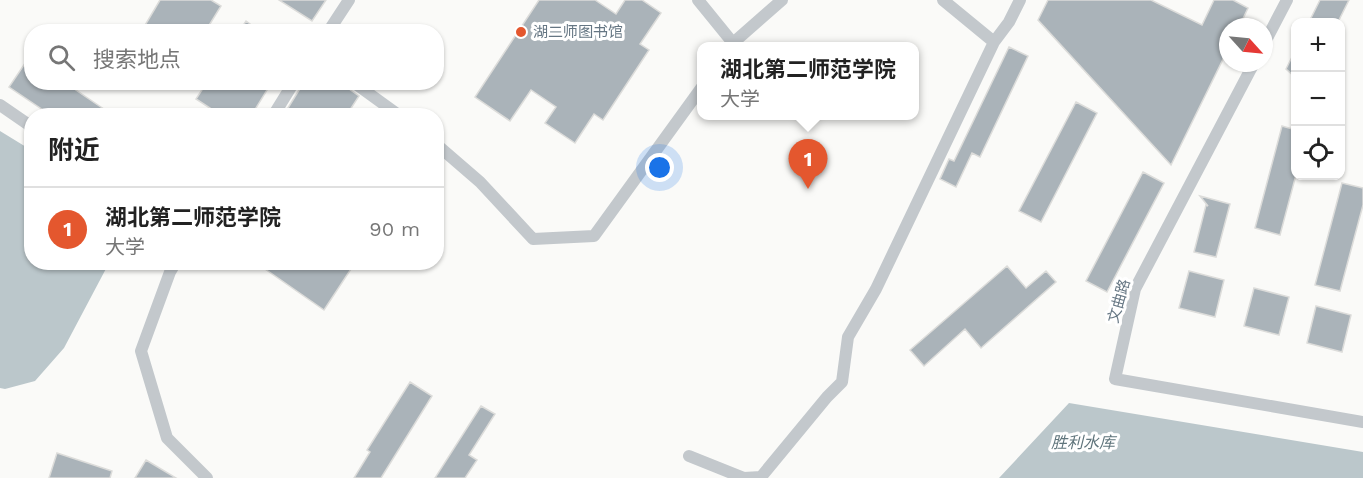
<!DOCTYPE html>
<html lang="zh">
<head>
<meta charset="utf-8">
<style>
	body { margin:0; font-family:"Work Sans","Noto Sans SC",sans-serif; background:#f6f6f6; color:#222 }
	.controls { position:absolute; right:18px; top:18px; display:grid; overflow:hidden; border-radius:12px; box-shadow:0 2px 4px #0004 }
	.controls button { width:54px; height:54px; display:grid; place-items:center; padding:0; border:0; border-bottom:2px solid #e0e0e0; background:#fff; color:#222; font:30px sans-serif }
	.compass { position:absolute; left:1219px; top:18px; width:54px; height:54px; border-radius:50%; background:#fff; box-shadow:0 2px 4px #0004; rotate:117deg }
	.you { position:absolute; left:660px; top:168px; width:21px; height:21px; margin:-15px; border:4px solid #fff; border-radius:50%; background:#1a73e8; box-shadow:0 0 0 9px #1a73e833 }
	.badge { display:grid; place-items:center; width:39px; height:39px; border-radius:50%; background:#e4572e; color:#fff; font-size:20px; font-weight:700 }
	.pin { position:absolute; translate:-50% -50px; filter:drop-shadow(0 2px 3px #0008) }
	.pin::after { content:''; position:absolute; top:32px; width:21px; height:18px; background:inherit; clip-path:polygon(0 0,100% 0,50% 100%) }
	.popup { position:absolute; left:697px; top:42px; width:222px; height:78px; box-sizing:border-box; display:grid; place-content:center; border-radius:12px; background:#fff; filter:drop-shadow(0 2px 4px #0005); font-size:20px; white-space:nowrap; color:#767676 }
	.popup b { font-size:22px; color:#222 }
	.popup::after { content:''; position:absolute; left:50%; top:100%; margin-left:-12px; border:12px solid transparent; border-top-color:#fff }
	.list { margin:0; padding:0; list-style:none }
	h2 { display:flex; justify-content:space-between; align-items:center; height:78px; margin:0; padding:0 24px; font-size:26px }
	h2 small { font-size:20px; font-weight:400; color:#767676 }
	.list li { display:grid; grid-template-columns:39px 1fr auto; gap:18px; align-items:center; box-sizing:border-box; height:84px; padding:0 24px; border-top:2px solid #e0e0e0 }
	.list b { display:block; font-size:22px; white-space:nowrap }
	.list p { margin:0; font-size:20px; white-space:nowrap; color:#767676 }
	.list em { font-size:20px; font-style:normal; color:#767676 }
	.icon { flex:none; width:33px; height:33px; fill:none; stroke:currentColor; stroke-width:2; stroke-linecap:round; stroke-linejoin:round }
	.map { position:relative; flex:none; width:1363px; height:478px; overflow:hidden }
	.search { position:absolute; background:#fff; box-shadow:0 2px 4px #0004; left:24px; top:24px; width:420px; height:66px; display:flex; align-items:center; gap:15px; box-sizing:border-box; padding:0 21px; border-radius:24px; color:#767676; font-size:22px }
	.panel { position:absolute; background:#fff; box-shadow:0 2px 4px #0004; left:24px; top:108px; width:420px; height:162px; border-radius:24px }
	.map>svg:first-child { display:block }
	.water { fill:#bbc7cb }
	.building { fill:#aab3b9; stroke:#dcdcda; stroke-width:1.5 }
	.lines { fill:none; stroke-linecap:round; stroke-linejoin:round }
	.street { stroke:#c3c8cc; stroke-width:12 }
	.poi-dot { fill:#e4572e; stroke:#fff; stroke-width:2 }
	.labels { text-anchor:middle; stroke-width:6; stroke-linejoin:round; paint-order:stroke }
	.poi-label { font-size:15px; fill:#657683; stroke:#fff; text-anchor:start }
	.street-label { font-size:15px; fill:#657683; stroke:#fff }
	.water-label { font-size:16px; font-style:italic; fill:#60757c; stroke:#fff }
</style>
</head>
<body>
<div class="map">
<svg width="1363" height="478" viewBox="0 0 1363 478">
	<rect width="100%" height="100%" fill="#fafaf8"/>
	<path class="water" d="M0 131 31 150 32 262 109 263 64 348 35 381 5 389 0 388Z
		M1069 403 1363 452V478H999Z"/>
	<path class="building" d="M160 0H211L221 6 205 32H141Z
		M279 0H326L312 21Z
		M539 0H595L616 14 625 0H642L661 13 640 44 649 50 603 120 594 114 575 143 545 123 556 107 531 90 510 121 475 97Z
		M1048 0H1151L1202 25 1214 0H1233L1248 8 1239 27H1228V49L1171 165 1038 20Z
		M1320 0H1349L1338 22H1309Z
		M246 21 261 32H239Z
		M1009 47 1028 56 980 157 972 153 956 187 940 179 949 159 954 161Z
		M1296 49V78L1286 69Z
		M32 53V82H64L114 116H52L9 87Z
		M207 82H272L251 116H222L196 99Z
		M304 82H339L359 96 346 116H283Z
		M1076 102 1097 113 1041 222 1019 211Z
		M1282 126 1296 130V175L1280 235 1255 228Z
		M1143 172 1164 183 1107 292 1086 281Z
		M1342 183 1363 188V205L1340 291 1315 285Z
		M1200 196 1230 204 1216 257 1194 252 1206 205 1208 206Z
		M255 262H347L353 266 324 310Z
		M1007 266 1026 288 1046 271 1056 282 981 348 965 329 924 366 910 350Z
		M1189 271 1224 280 1215 317 1179 308Z
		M1254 288 1289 297 1279 335 1244 326Z
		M1316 306 1351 315 1342 352 1307 343Z
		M410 382 432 396 381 478H354L370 452 367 450Z
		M481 406 495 414 469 455 477 460 465 478H435Z
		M57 453 112 471 110 478H49Z
		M146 460 176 478H135Z"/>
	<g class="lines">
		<path class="street" d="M698 0 733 43 782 0
			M943 0 994 42 1009 22 1020 0
			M328 32 349 0
			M1264 44 1287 0
			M1254 63 1135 289 1115 379 1363 422
			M353 82 400 116
			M0 105 32 127
			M273 116 294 82
			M436 144 480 182 533 239 594 236 702 87
			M176 262 170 272 141 351 167 438 207 478
			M689 456 744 478 761 477 827 397 842 382 848 337 876 289 994 42"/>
	</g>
	<circle class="poi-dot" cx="521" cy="32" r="6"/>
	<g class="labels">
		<g class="poi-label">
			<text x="533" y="37">湖二师图书馆</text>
		</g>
		<g class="street-label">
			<text transform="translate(1119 301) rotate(-74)" y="5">文曲路</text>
		</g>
		<g class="water-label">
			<text x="1083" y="448">胜利水库</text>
		</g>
	</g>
</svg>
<div class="controls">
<button>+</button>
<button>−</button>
<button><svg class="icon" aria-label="locate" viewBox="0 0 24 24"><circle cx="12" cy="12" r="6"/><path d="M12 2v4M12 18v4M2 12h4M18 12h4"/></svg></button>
</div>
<svg class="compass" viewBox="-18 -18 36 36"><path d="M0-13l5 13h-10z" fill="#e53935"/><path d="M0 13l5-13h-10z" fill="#767676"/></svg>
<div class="you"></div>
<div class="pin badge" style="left:808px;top:189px">1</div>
<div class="popup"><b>湖北第二师范学院</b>大学</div>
<div class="search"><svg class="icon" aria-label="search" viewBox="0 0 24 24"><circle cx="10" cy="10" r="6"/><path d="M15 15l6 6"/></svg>搜索地点</div>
<section class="panel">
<h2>附近<small></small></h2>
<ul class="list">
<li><span class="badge">1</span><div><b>湖北第二师范学院</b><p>大学</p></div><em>90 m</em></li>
</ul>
</section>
</div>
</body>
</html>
